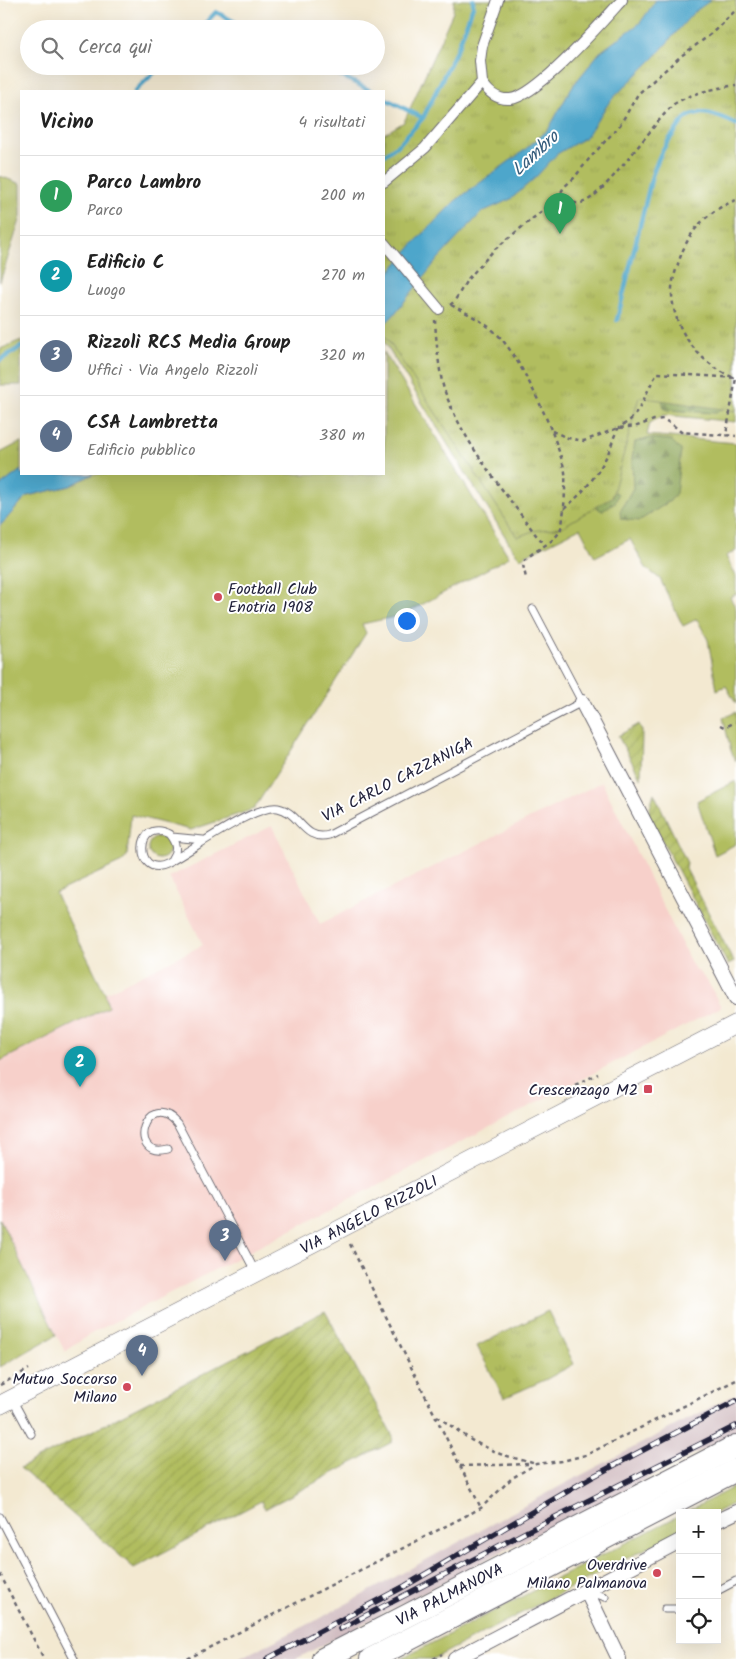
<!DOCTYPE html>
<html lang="it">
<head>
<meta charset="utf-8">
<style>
	body { margin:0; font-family:Kalam,sans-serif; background:#f2f2f2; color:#222 }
	.controls { position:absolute; right:15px; bottom:15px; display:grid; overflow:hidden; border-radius:0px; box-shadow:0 5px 20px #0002 }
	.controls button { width:45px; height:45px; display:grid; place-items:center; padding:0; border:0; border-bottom:1px solid #e0e0e0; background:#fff; color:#222; font:25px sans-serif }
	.you { position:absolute; left:406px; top:620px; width:18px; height:18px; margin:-12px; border:4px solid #fff; border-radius:50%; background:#1a73e8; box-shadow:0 0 0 8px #1a73e833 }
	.badge { display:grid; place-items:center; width:32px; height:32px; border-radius:50%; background:#d93025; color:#fff; font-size:16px; font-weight:700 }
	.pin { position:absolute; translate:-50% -41px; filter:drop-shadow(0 1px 2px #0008) }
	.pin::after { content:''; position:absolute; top:26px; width:18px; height:15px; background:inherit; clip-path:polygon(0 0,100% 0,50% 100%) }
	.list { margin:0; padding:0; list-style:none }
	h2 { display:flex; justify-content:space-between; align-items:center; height:65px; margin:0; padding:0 20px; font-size:21px }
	h2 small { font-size:16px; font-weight:400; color:#767676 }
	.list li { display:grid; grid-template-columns:32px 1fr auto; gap:15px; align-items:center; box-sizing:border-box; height:80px; padding:0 20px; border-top:1px solid #e0e0e0 }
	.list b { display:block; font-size:19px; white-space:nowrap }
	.list p { margin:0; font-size:16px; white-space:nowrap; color:#767676 }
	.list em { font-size:16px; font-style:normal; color:#767676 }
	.icon { flex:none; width:28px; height:28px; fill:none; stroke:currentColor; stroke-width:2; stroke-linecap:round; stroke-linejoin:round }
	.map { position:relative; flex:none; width:736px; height:1659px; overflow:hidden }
	.search { position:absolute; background:#fff; box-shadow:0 5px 20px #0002; left:20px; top:20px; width:365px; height:55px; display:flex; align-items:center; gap:12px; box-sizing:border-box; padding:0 18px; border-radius:28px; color:#767676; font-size:19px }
	.panel { position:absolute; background:#fff; box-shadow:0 5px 20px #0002; left:20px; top:90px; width:365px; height:385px; border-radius:0px }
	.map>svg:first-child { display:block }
	.built { fill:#f7d0ca }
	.railway { fill:#d2bec2 }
	.grass { fill:#b1bd5f; stroke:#6a704d }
	.forest { fill:url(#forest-firs); stroke:#576348 }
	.park { fill:url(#park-tufts); stroke:#6a704d }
	.garden { fill:url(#garden-furrows); stroke:#6a704d }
	.water { fill:#4ea6cb; stroke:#386483 }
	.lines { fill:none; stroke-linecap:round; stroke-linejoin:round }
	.stream { stroke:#4ea6cb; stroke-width:4.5 }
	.service-casing { stroke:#6b6870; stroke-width:9 }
	.pedestrian-casing { stroke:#6b6870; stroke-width:12 }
	.minor-casing { stroke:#6b6870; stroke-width:16 }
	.tertiary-casing { stroke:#6b6870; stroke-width:19 }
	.trunk-casing { stroke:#6b6870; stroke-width:24 }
	.path { stroke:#6b6870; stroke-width:2.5; stroke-dasharray:4 4; stroke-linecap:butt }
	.service { stroke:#fff; stroke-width:7 }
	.pedestrian { stroke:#fff; stroke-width:10 }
	.minor { stroke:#fff; stroke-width:14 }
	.tertiary { stroke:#fff; stroke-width:18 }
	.trunk { stroke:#fff; stroke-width:22 }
	.rail-casing { stroke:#22223b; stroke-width:5.5 }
	.rail { stroke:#fff; stroke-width:4; stroke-dasharray:11; stroke-linecap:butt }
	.poi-dot { fill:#d1495b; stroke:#fff; stroke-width:2 }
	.labels { text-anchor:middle; stroke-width:4; stroke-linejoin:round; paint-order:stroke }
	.poi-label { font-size:16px; fill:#22223b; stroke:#fff; text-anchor:end }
	.street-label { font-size:16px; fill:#22223b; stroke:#fff }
	.water-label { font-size:18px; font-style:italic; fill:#365d7c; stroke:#fff }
</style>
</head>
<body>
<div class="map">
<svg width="736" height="1659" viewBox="0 0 736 1659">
	<defs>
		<pattern id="forest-firs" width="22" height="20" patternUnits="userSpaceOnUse" patternTransform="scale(1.25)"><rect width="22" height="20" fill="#8ca456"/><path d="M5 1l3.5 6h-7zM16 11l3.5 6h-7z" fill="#728548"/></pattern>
		<pattern id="park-tufts" width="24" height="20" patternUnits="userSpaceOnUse" patternTransform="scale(1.25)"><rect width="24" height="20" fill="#b1bd5f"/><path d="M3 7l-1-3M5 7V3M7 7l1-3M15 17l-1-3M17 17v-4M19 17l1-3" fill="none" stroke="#98a253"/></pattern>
		<pattern id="garden-furrows" width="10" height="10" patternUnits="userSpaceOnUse" patternTransform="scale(1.25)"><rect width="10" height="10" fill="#b1bd5f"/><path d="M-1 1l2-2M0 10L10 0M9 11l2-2" fill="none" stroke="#98a253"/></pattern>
	</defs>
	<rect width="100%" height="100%" fill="#fff"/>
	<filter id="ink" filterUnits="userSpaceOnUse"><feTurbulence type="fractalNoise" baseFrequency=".02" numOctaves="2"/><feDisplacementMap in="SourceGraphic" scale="10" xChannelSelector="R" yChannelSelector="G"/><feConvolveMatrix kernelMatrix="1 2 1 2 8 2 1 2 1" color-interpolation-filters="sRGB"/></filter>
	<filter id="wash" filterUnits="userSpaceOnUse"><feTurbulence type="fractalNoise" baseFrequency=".0096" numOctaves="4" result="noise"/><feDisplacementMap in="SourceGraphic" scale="20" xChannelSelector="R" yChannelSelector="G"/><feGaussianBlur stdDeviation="1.12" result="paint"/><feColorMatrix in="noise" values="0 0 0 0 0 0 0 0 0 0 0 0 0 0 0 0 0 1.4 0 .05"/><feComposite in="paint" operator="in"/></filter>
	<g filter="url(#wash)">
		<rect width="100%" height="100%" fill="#f3e9d1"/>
		<path class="built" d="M602 782 692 965 708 982 721 1007 87 1336 65 1352 0 1219V1061L108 1007 105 993 203 945 169 877 272 826 320 924Z"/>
		<path class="railway" d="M736 1394V1432L602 1502 491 1557 296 1659H238L317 1620 566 1483Z"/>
		<path class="grass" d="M736 0V422L664 415 650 423 647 435 736 443V551L726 556 736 576V594L730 597 736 608V704L726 686 717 690 708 640 697 619 683 626 660 579 646 568 630 539 595 557 580 528 520 558 516 554 384 342V325Z
			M0 176 21 184V217L0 282Z
			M21 340V385H0V349Z
			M384 352 509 557 403 615 362 624 366 633 254 809 191 830 131 815 127 856 122 862 55 893 105 993 108 1007 0 1061V526L27 496 70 486 93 474H384Z
			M21 442V470L0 486V453Z
			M736 712V761L731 751 723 718Z
			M736 781V844L715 855 697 801Z
			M148 848a11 11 0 1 1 22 0a11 11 0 1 1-22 0Z
			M0 1219 56 1335 0 1367Z
			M736 1486V1502L715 1513H684Z
			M680 1515V1531L433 1659H401Z"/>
		<path class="forest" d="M662 399 723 408 716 413 667 410 664 408Z
			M651 438 671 440 681 450 676 493 670 501 639 521 621 519 620 511 633 488 632 459 635 442Z
			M616 492 618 494 615 503 602 511 596 507 605 496Z"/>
		<path class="park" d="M454 0H736V411L639 397 612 497 562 527 533 531 517 537 384 334V134L404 122 453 12Z
			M548 1311 574 1364 547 1379 504 1398 477 1346Z"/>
		<path class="garden" d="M639 724 642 731 641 779 618 736Z
			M654 793 687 863 686 869 734 962 728 965 648 814Z
			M325 1311 393 1436 392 1442 265 1509 261 1501 134 1568 20 1468Z"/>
		<path class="water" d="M656 0H711L693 13 654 58 610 101 586 137 557 154 535 178 511 199 482 212 438 259 392 317 384 325V279L414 243 455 201 522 152 548 130 572 87 600 52 640 23Z
			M21 470V474H93L70 486 27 496 0 526V486Z"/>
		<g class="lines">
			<path class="stream" d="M200 29 216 12 248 29
				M322 66 371 91
				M135 91 161 66
				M384 98 423 118
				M384 155 399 144 423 118 458 47 473 6V0
				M617 320 652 176C659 157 662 148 675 132 678 128 681 123 685 119 699 106 721 117 736 124
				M0 360 21 347"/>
		</g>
	</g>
	<g filter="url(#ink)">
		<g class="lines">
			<g class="service-casing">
				<path id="service" d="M172 837 203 840
					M172 859C178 850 176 843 169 834 134 816 135 879 166 864 190 852 254 804 278 808 300 812 303 842 329 835L582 702 533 609
					M168 1149C125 1160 147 1088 177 1123L256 1273
					M12 1399 31 1434
					M0 1517 74 1659
					M588 1591 605 1597
					M717 1591 736 1581
					M665 1609H680"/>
			</g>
			<g class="pedestrian-casing">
				<path id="pedestrian" d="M482 82C488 92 496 100 510 99 537 97 602 22 622 0
					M384 182 425 148 482 82 480 61 482 46 498 0
					M384 243 439 309"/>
			</g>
			<g class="minor-casing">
				<path id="minor" d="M582 702 736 998
					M717 1521 736 1512
					M586 1590 619 1659
					M455 1659 680 1541"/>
			</g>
			<g class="tertiary-casing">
				<g id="tertiary">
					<path id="s1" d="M0 1405 736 1024"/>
				</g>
			</g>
			<g class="trunk-casing">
				<g id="trunk">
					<path id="s2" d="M323 1659 736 1446"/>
					<path d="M371 1659 736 1470"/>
				</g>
			</g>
			<path class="path" d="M558 198C565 201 573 204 581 203 604 198 653 123 674 104 693 92 714 89 736 85
				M450 305 454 302 467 280 495 249 558 198 564 187 574 178 589 159 620 125 638 94 681 56 710 35 736 10
				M451 305C467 313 483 321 496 333 522 358 557 436 565 472 566 479 564 521 561 528 556 543 535 549 525 560L523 565 526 578
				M435 320C436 338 439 376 445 392 464 444 504 491 536 535L545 544
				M732 377C700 363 674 331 672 295 671 282 676 270 680 258 690 229 708 211 736 200
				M552 431 568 438 584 441 618 428 637 426 654 420 663 419 673 425 681 432 736 436
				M564 509C584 492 599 474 610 449 612 443 614 436 617 431 619 425 627 424 631 419 644 406 647 387 658 373L736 378 726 435
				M721 725 725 727 736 722
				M575 1085 598 1074
				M350 1244 481 1508
				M0 1385 29 1369
				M437 1416 471 1440 500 1454 536 1464
				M460 1466 532 1464
				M0 1574 44 1659
				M187 1659 481 1508 512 1478 536 1464 562 1461 586 1455 736 1380
				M433 1659 442 1654"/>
			<use href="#service" class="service"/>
			<use href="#pedestrian" class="pedestrian"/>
			<use href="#minor" class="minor"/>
			<use href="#tertiary" class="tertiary"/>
			<use href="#trunk" class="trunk"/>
			<g class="rail-casing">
				<path id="rail" d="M340 1629 524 1533 736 1426
					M267 1659 405 1586 592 1477 736 1401"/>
			</g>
			<use href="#rail" class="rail"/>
		</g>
	</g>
	<g class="poi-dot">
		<circle cx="218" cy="597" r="5"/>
		<rect x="643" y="1084" width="10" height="10" rx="2.5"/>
		<circle cx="127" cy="1387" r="5"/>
		<circle cx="657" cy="1573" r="5"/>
	</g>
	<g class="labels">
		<g class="poi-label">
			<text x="228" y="594" text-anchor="start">Football Club<tspan x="228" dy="18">Enotria 1908</tspan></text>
			<text x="638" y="1095">Crescenzago M2</text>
			<text x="117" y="1384">Mutuo Soccorso<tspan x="117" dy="18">Milano</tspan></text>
			<text x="647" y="1570">Overdrive<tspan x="647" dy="18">Milano Palmanova</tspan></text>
		</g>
		<g class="street-label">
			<text transform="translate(397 779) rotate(-27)" y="6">VIA CARLO CAZZANIGA</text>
			<text dy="6" stroke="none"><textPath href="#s1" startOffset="415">VIA ANGELO RIZZOLI</textPath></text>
			<text dy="6" stroke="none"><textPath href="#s2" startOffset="142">VIA PALMANOVA</textPath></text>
		</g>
		<g class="water-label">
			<text transform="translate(535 153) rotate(-43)" y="6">Lambro</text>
		</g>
	</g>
</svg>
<div class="controls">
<button>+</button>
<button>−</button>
<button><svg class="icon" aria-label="locate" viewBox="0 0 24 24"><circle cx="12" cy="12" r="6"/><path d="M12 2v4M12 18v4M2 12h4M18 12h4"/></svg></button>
</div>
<div class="you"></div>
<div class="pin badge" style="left:560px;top:234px;background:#2e9e5b">1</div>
<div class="pin badge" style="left:80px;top:1087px;background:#0f9aa8">2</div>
<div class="pin badge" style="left:225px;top:1261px;background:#5c6f8a">3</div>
<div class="pin badge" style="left:142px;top:1376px;background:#5c6f8a">4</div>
<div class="search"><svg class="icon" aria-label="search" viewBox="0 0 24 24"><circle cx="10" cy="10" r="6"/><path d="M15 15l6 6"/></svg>Cerca qui</div>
<section class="panel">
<h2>Vicino<small>4 risultati</small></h2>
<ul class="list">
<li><span class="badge" style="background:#2e9e5b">1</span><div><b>Parco Lambro</b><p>Parco</p></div><em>200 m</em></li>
<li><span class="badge" style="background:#0f9aa8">2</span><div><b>Edificio C</b><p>Luogo</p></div><em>270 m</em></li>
<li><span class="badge" style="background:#5c6f8a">3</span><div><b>Rizzoli RCS Media Group</b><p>Uffici · Via Angelo Rizzoli</p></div><em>320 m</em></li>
<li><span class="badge" style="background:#5c6f8a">4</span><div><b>CSA Lambretta</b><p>Edificio pubblico</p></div><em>380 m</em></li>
</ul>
</section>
</div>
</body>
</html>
